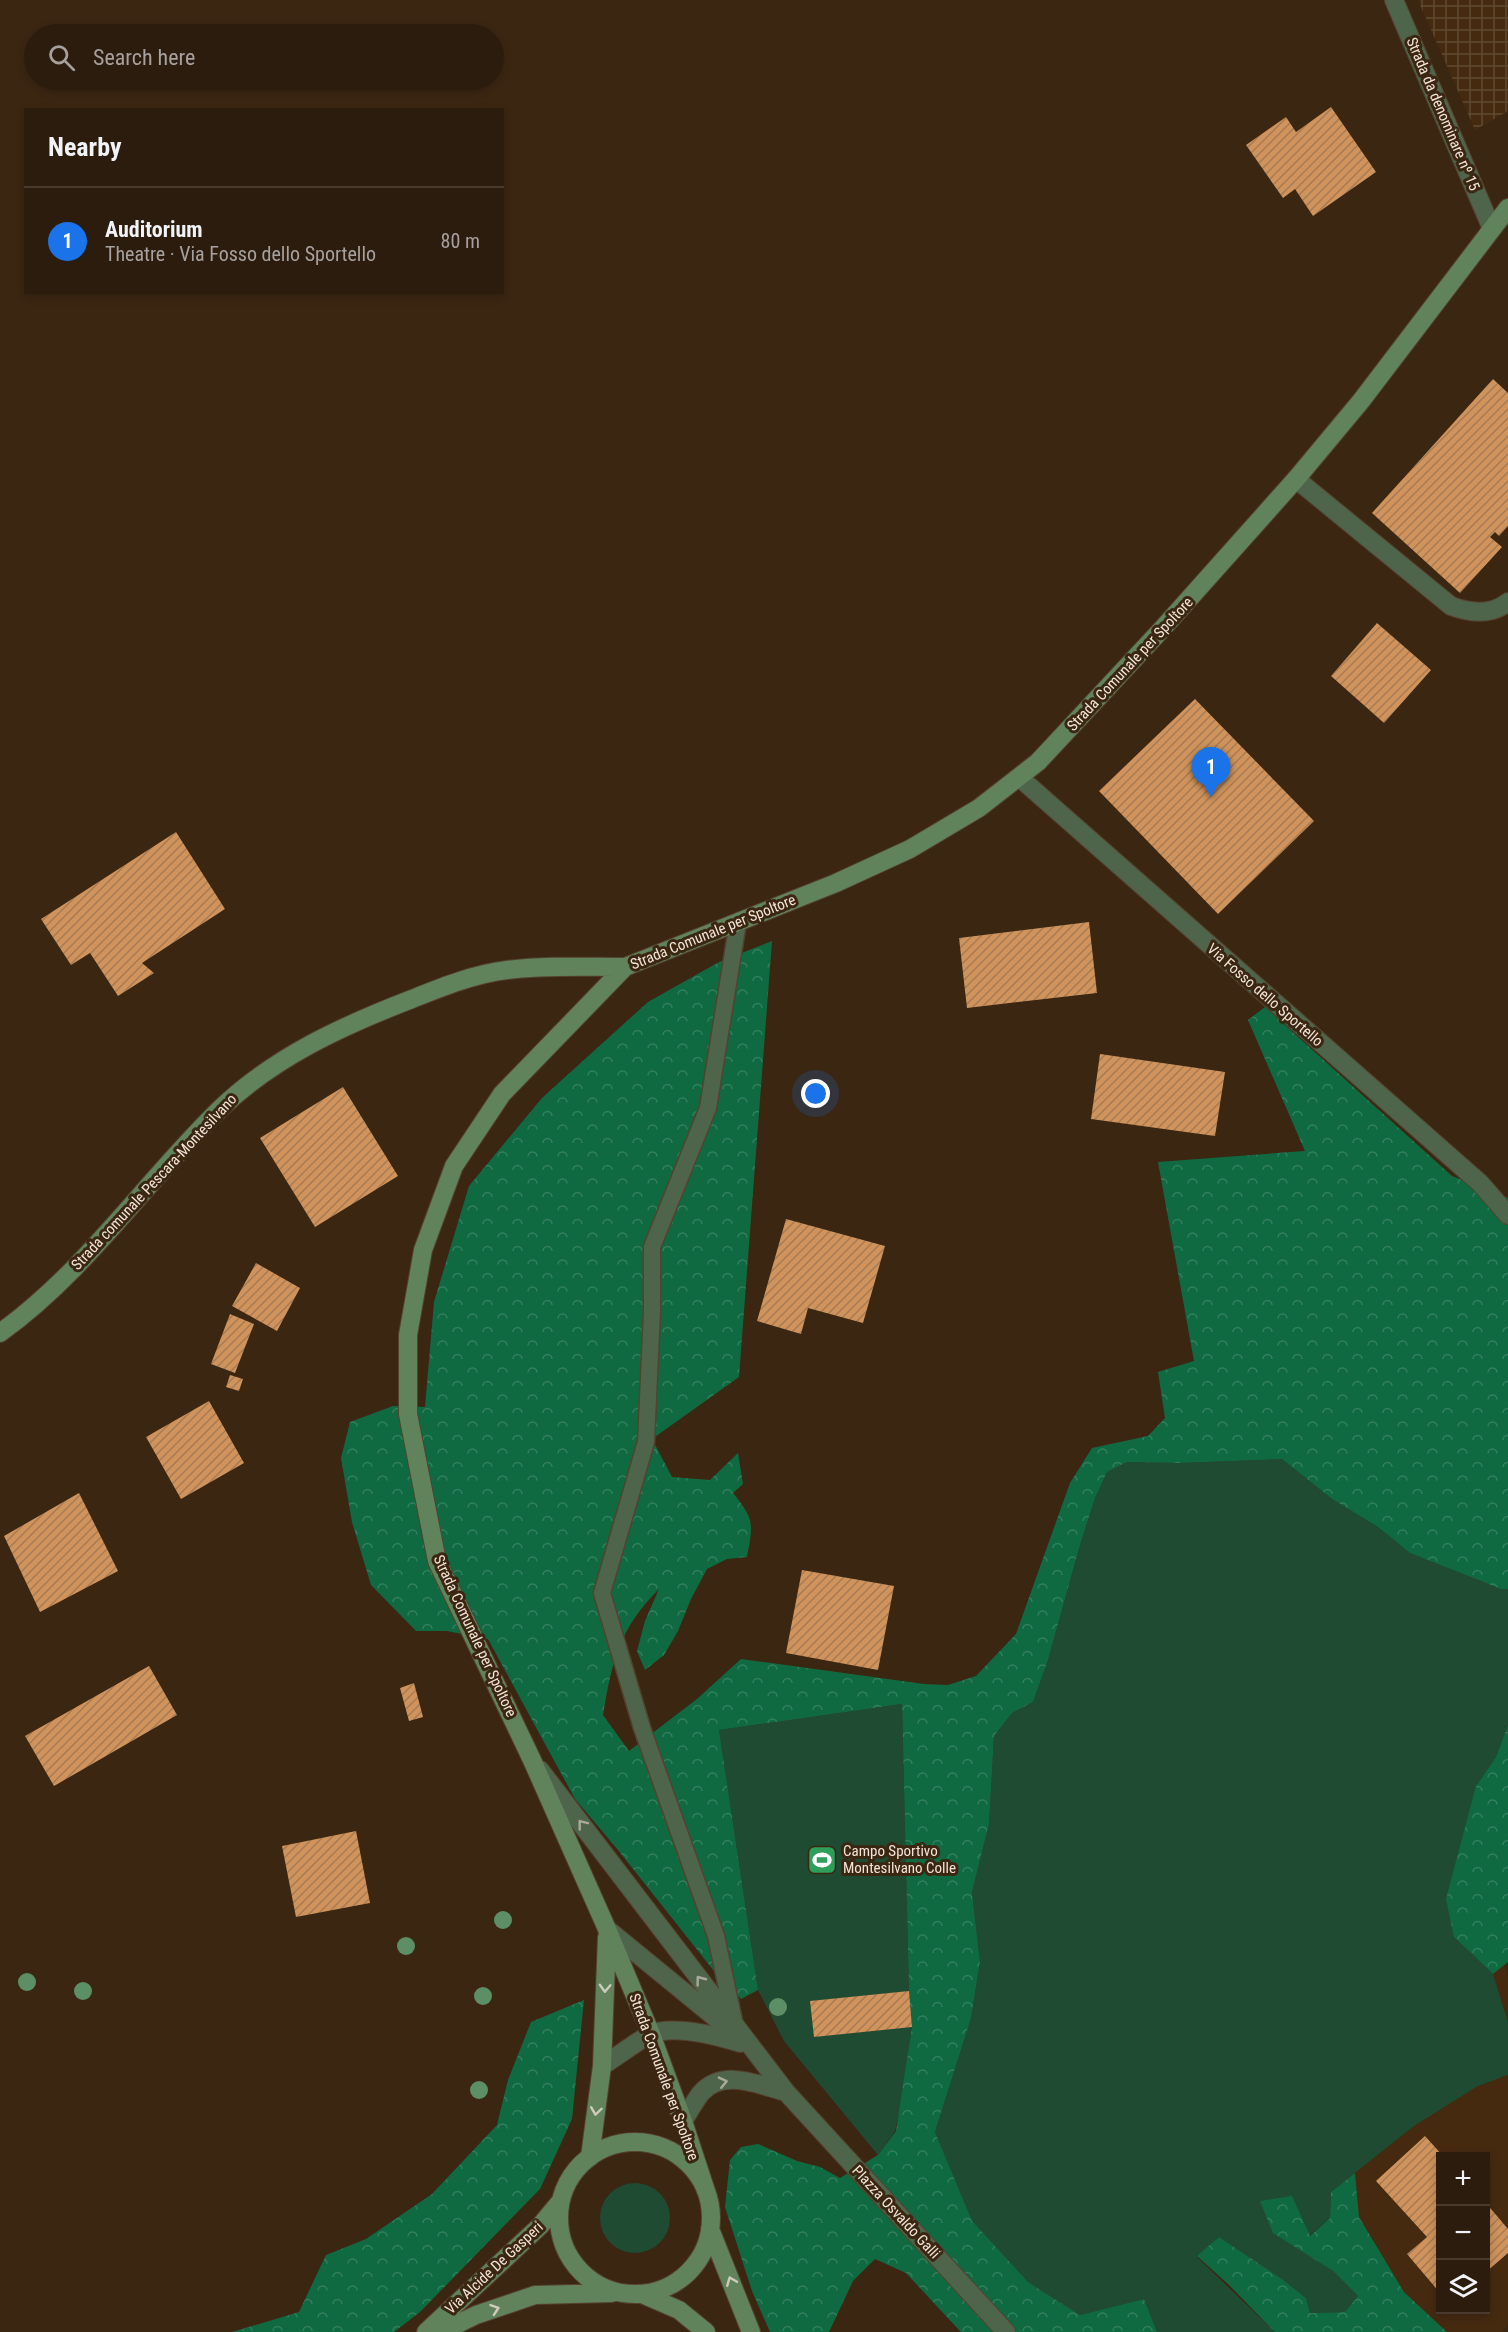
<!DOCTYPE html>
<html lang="en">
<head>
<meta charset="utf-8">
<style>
	body { margin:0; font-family:"Roboto Condensed",sans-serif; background:#38291c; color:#f1f3f6 }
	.controls { position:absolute; right:18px; bottom:18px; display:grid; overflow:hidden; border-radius:0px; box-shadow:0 3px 9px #0003 }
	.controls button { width:54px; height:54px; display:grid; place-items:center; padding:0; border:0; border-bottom:2px solid #483a2e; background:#2c1c0e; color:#f1f3f6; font:30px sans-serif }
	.you { position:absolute; left:816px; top:1094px; width:21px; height:21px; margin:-15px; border:4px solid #fff; border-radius:50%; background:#1a73e8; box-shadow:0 0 0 9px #1a73e833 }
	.badge { display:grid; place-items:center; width:39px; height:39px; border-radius:50%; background:#1a73e8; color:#fff; font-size:20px; font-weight:700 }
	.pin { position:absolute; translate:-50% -50px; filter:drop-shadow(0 2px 3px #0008) }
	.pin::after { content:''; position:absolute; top:32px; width:21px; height:18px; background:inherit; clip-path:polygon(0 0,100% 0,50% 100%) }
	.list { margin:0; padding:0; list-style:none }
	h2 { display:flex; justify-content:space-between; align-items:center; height:78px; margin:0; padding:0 24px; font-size:26px }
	h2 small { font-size:20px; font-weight:400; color:#a6a19e }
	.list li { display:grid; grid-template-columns:39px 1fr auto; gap:18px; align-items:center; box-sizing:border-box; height:108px; padding:0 24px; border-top:2px solid #483a2e }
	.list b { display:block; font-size:22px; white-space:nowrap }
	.list p { margin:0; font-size:20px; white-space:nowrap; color:#a6a19e }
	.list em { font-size:20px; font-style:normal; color:#a6a19e }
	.icon { flex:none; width:33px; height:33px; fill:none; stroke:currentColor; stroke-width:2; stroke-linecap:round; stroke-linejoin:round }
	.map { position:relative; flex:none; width:1508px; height:2332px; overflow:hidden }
	.search { position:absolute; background:#2c1c0e; box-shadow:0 3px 9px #0003; left:24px; top:24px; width:480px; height:66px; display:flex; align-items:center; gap:15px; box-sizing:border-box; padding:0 21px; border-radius:33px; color:#a6a19e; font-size:22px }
	.panel { position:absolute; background:#2c1c0e; box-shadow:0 3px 9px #0003; left:24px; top:108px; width:480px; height:186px; border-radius:0px }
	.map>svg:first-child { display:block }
	.built { fill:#452a10; fill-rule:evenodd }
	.industrial { fill:url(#industrial-grid) }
	.green { fill:#1f4b33 }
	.forest { fill:url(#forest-crowns) }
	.building { fill:url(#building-hatch) }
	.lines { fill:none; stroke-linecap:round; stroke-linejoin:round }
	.lane-casing { stroke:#55412e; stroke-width:19 }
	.street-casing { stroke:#55412e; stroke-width:20 }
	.secondary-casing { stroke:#55412e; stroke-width:20 }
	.lane { stroke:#4e644b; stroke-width:16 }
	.street { stroke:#4e644b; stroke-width:18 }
	.secondary { stroke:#60835c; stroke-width:18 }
	.tree { fill:#5c8f65 }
	.oneway { stroke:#a9aa99 }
	.oneway2 { stroke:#ceccb9 }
	.labels { text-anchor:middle; stroke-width:6; stroke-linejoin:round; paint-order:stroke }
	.street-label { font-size:15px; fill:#f3e4d8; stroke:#3b2612 }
	.poi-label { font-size:15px; fill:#f3e4d8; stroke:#3b2612; text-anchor:start }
</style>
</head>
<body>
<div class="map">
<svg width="1508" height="2332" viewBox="0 0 1508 2332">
	<defs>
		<pattern id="industrial-grid" width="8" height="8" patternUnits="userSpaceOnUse" patternTransform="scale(1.5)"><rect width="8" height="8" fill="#452a10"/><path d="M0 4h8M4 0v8" fill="none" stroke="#604932"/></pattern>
		<pattern id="forest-crowns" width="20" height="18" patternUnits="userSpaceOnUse" patternTransform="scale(1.5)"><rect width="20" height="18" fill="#0f6a42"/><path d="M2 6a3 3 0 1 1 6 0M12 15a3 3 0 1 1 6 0" fill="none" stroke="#327f5d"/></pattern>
		<pattern id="building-hatch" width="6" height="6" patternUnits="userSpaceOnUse" patternTransform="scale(1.5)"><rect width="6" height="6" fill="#cf935b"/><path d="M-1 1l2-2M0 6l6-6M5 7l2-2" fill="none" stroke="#a77b53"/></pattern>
	</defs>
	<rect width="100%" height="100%" fill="#3b2612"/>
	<path class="built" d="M1504 1965 1508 1976V2325L1503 2332H1447L1404 2292 1359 2217 1355 2173 1414 2126 1478 2086 1508 2075V2022L1493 1974ZM1440 2156H1486V2310H1440Z"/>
	<path class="industrial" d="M1418 0H1508V111L1475 130Z"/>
	<path class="green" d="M1282 1459 1332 1499 1378 1527 1410 1553 1501 1589H1508V1725L1496 1757 1476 1786 1454 1937 1493 1974 1508 2022V2075L1478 2086 1414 2126 1331 2192 1330 2218 1309 2236 1274 2233 1333 2271 1358 2296 1345 2312 1310 2313 1306 2298 1282 2279 1219 2237 1197 2257 1275 2332H1157L1144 2299 1080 2315 1028 2282 972 2222 935 2132 971 2018 980 1962 972 1892 989 1824 994 1736 1012 1713 1033 1702 1048 1660 1080 1545 1095 1498 1107 1472 1127 1462 1178 1463Z
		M902 1704 909 1991 912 2027 902 2100 895 2131 878 2155 784 2041 758 1990 719 1730Z
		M600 2218a35 35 0 1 1 70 0a35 35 0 1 1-70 0Z"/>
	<path class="forest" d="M772 941 739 1377 652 1439 672 1477 710 1480 738 1453 743 1484 733 1493C755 1520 753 1524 747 1557L727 1559 707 1569 691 1599 678 1631 664 1655 645 1670 637 1651 645 1621 659 1589C619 1629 612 1661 603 1715L629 1751 697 1699 741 1659 924 1684 948 1685 976 1676 1016 1634 1070 1483 1092 1448 1148 1436 1165 1418 1158 1372 1194 1361 1158 1162 1305 1151 1248 1020 1265 1007 1452 1176 1508 1198V1589H1501L1410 1553 1378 1527 1332 1499 1282 1459 1178 1463 1127 1462 1107 1472 1095 1498 1080 1545 1048 1660 1033 1702 1012 1713 994 1736 989 1824 972 1892 980 1962 971 2018 935 2132 972 2221 1028 2282 1080 2315 1144 2299 1157 2332H961L906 2273 875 2259 853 2281 829 2332H770L752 2291 725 2207 730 2160 741 2147 758 2144 797 2161 820 2167 840 2178 878 2155 896 2131 912 2027 909 1991 902 1704 719 1730 758 1990 741 1999 714 1971 618 1850 575 1799 488 1639 447 1631H416L371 1585 352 1522 341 1458 350 1422 393 1406 425 1407 434 1302 469 1186 542 1098 648 1002 719 962Z
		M1508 1725V1962L1493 1974 1454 1937 1446 1899 1476 1786 1496 1757Z
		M584 2000 572 2119 540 2189 420 2312 394 2332H232L299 2312 326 2255 366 2239 432 2194 497 2125 508 2080 531 2022Z
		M1355 2173 1359 2217 1404 2292 1447 2332H1275L1229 2285 1197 2256 1219 2237 1282 2279 1306 2298 1310 2313 1345 2312 1358 2296 1333 2271 1273 2233 1260 2201 1292 2196 1310 2236 1330 2218 1331 2192Z"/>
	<path class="building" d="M1331 107 1376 172 1313 216 1295 189 1283 198 1246 145 1286 117 1296 132Z
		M1493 379 1508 393V526L1499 536 1495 532 1490 537 1502 547 1460 593 1372 513Z
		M1377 623 1431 670 1384 723 1331 676Z
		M1195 699 1314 821 1218 914 1099 791Z
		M176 832 225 909 142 963 154 973 118 996 90 953 71 965 41 919Z
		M1089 922 1097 993 967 1008 959 938Z
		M1100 1054 1225 1072 1215 1136 1091 1119Z
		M343 1087 398 1176 315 1227 260 1138Z
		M786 1219 885 1246 863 1323 808 1308 801 1334 757 1321Z
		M256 1263 300 1288 277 1331 232 1306Z
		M230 1314 254 1324 235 1373 211 1364Z
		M230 1375 243 1379 239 1391 226 1387Z
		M209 1401 244 1463 181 1499 146 1437Z
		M79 1493 118 1571 40 1612 4 1536Z
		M802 1570 894 1586 878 1670 786 1653Z
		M149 1666 177 1715 54 1786 25 1736Z
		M414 1683 423 1717 409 1721 400 1688Z
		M356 1831 370 1903 296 1917 282 1846Z
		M909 1991 912 2027 814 2037 810 2001Z
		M1425 2136 1443 2156H1440V2293L1407 2254 1427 2237 1376 2181Z
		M1486 2203 1508 2229V2253L1486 2272Z"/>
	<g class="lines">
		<g class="lane-casing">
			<path id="lane" d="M735 2026 716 1936 642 1728 602 1593 646 1442 652 1312V1247L708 1108 738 922"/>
		</g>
		<g class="street-casing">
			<path id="street" d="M1394 0 1492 229
				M1296 479 1451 606C1470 613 1491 616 1508 602
				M1020 778 1480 1183 1508 1215
				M540 1770 786 2092 1006 2332
				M607 1929 728 2028
				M602 2066C618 2056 633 2044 649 2035 672 2024 717 2036 740 2043
				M683 2121C689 2112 694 2102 701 2093 723 2068 759 2085 786 2092"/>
		</g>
		<g class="secondary-casing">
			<path id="secondary" d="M0 1333C86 1271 145 1182 220 1109 274 1057 342 1026 412 999 442 987 474 974 507 970 546 965 586 967 625 967
				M559 2218a76 76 0 1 1 152 0a76 76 0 1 1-152 0Z
				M590 2157 602 2066 607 1937
				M706 2191 683 2121 651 2034 607 1929 532 1760 437 1561 408 1414V1335L423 1250 454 1166 502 1094 625 967 836 883 910 849 979 808 1038 762 1163 628 1296 479 1361 401 1508 208
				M710 2229 751 2332
				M642 2294 679 2310 706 2332
				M426 2332 540 2226 560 2202
				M441 2332 476 2315 535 2295 612 2293"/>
		</g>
		<use href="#lane" class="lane"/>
		<use href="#street" class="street"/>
		<use href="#secondary" class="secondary"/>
	</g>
	<g class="tree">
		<circle cx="503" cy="1920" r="9"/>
		<circle cx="406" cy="1946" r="9"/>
		<circle cx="27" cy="1982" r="9"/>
		<circle cx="83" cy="1991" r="9"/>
		<circle cx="483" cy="1996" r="9"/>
		<circle cx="778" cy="2007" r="9"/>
		<circle cx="479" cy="2090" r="9"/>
	</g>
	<defs><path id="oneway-chevron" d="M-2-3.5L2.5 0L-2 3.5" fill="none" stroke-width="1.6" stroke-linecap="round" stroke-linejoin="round" transform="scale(1.5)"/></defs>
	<g class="oneway">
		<use href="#oneway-chevron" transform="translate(582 1824) rotate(-128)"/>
		<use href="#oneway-chevron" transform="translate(700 1980) rotate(-127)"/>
		<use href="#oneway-chevron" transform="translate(723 2082) rotate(-13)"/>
	</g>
	<g class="oneway2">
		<use href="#oneway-chevron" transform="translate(605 1988) rotate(92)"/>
		<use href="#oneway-chevron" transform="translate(596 2111) rotate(98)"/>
		<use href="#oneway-chevron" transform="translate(731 2281) rotate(-112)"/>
		<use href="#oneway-chevron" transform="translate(495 2309) rotate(-19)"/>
	</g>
	<defs>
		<g id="stadium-square" transform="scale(1.5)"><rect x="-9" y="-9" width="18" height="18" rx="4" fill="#2e9e5b" stroke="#3b2612"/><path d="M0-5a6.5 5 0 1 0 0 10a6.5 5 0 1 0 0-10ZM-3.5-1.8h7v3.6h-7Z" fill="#fff"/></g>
	</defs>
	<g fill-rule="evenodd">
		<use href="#stadium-square" x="822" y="1860"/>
	</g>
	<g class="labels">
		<g class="street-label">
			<text transform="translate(1443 114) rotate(67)" y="5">Strada da denominare nº 15</text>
			<text transform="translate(1130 664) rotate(-47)" y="5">Strada Comunale per Spoltore</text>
			<text transform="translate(713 932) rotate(-22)" y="5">Strada Comunale per Spoltore</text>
			<text transform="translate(1265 995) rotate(41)" y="5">Via Fosso dello Sportello</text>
			<text transform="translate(154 1182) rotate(-47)" y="5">Strada comunale Pescara-Montesilvano</text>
			<text transform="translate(475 1636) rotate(65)" y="5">Strada Comunale per Spoltore</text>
			<text transform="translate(664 2077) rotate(70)" y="5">Strada Comunale per Spoltore</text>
			<text transform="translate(896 2212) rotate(47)" y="5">PIazza Osvaldo Galli</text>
			<text transform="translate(494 2268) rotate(-43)" y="5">Via Alcide De Gasperi</text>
		</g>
		<g class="poi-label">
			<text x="843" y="1856">Campo Sportivo<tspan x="843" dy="17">Montesilvano Colle</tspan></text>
		</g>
	</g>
</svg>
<div class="controls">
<button>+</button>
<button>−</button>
<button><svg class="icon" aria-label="layers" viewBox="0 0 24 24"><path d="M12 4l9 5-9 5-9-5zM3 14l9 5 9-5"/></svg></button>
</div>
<div class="you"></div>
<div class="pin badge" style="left:1211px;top:797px">1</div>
<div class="search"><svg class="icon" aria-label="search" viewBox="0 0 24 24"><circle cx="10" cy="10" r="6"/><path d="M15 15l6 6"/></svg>Search here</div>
<section class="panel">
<h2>Nearby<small></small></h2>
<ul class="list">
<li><span class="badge">1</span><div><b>Auditorium</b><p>Theatre · Via Fosso dello Sportello</p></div><em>80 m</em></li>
</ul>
</section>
</div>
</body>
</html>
